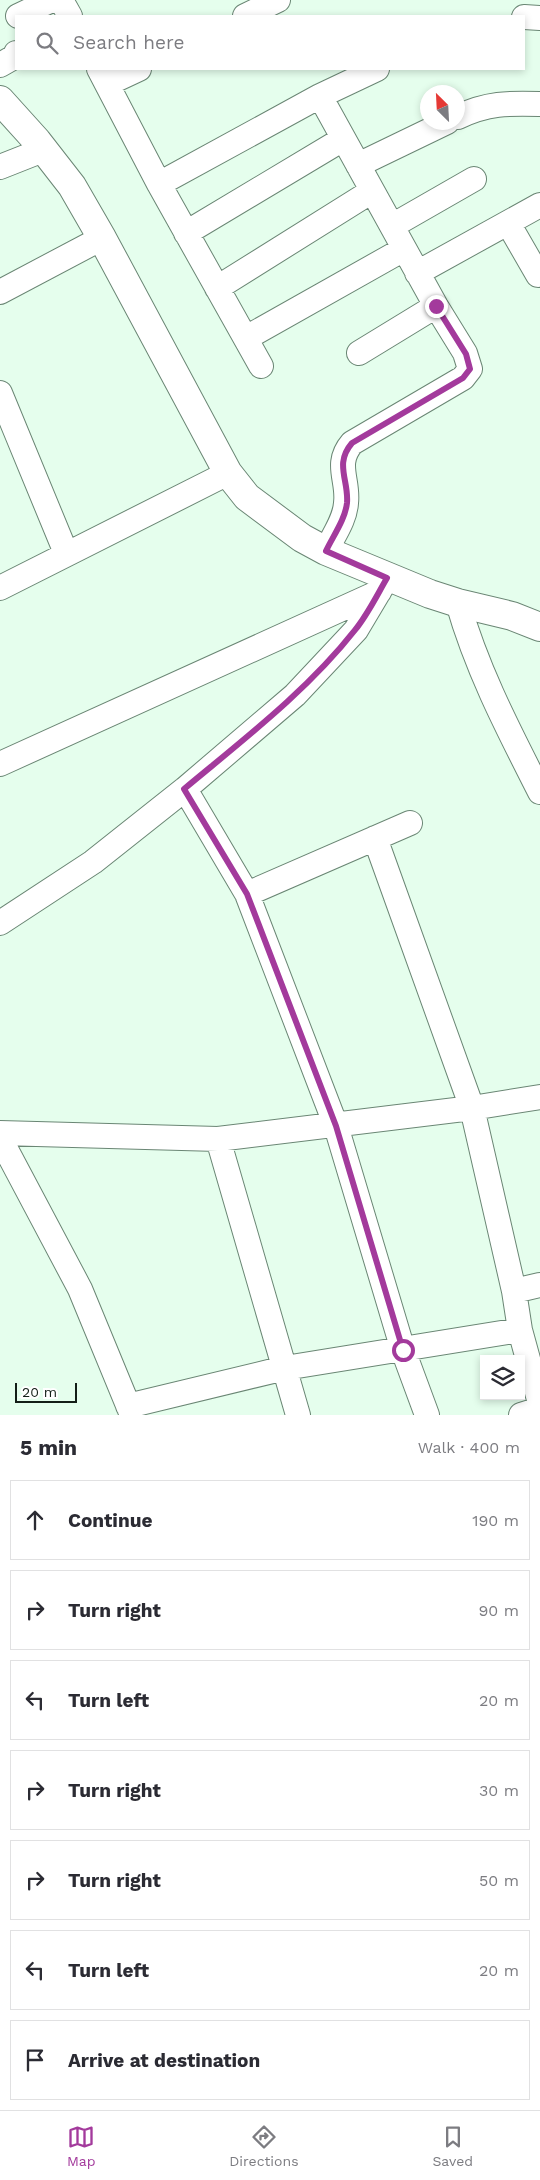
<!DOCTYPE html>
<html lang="en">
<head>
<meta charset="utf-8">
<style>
	body { margin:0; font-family:"Work Sans",sans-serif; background:#f2f2f3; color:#2b2b33 }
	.controls { position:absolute; right:15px; bottom:15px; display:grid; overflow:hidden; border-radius:0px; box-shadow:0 2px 8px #0003 }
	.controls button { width:45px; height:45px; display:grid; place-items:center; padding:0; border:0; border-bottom:1px solid #e1e1e2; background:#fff; color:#2b2b33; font:25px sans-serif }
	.compass { position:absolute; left:420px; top:85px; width:45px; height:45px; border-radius:50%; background:#fff; box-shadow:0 2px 8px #0003; rotate:336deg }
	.scale { position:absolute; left:15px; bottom:12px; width:62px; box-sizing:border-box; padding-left:5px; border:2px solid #131e17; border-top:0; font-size:14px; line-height:18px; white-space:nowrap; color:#131e17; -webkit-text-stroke:4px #fff; paint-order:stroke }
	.stop { position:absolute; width:15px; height:15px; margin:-11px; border:4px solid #a33a9c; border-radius:50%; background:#fff }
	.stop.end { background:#a33a9c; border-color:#fff; box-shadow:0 1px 5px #0008 }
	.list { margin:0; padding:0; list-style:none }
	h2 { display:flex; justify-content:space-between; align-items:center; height:65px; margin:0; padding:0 20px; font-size:21px }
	h2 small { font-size:16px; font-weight:400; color:#7c7c81 }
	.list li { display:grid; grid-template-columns:32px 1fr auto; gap:15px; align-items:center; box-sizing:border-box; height:80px; margin:0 10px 10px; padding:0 10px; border:1px solid #e1e1e2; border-radius:0px }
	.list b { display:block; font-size:19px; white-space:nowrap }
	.list em { font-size:16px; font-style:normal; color:#7c7c81 }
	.icon { flex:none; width:28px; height:28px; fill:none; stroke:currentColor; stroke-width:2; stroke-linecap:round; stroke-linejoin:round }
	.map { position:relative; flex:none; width:540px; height:1415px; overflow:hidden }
	.search { position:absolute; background:#fff; box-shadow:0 2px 8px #0003; left:15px; right:15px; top:15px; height:55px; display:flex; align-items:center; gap:12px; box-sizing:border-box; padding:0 18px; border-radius:0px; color:#7c7c81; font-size:19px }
	.sheet { height:695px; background:#fff }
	nav { display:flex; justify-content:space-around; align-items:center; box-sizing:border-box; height:70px; border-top:1px solid #e1e1e2; background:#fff; font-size:14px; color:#7c7c81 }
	nav a { display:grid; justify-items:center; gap:2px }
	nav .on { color:#a33a9c }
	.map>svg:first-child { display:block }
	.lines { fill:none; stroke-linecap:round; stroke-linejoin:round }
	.minor-casing { stroke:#6a8674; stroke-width:26 }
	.major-casing { stroke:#6a8674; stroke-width:30 }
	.minor { stroke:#fff; stroke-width:24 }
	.major { stroke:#fff; stroke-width:28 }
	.route { stroke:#a33a9c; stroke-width:6 }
</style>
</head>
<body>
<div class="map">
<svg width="540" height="1415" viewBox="0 0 540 1415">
	<rect width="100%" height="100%" fill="#e5feed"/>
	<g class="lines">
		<g class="minor-casing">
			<path id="minor" d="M61 0 70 16
				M18 16 52 0
				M245 16 278 0
				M524 17 540 18
				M0 65 14 57 16 53
				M99 69 159 184 261 366
				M107 84 139 69
				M320 96 436 306 465 353 470 369 463 378 352 443C334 464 349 480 346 503 345 520 333 536 326 551
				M458 117C487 103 508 103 540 104
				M358 165 447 122
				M0 167 43 150
				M159 184 320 96 377 69
				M508 223 538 275
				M392 226 474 179
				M186 233 343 139
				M417 273 540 205
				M217 288 372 191
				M0 292 102 238
				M246 338 404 249
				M359 353 436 306
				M0 393 66 553
				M0 588 228 473
				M458 603C477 670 509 731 540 792
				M0 764 379 592
				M185 789 247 894 410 823
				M375 838 472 1108 514 1291 520 1330 540 1403
				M247 894 336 1126 403 1350 427 1415
				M0 923 93 862 185 789 295 695 356 630 387 578
				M0 1133 218 1139 472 1108 540 1097
				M0 1138 80 1289 132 1415
				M218 1139 298 1415
				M514 1291 540 1285
				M128 1406 285 1368 520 1330
				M521 1415 540 1409"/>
		</g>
		<g class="major-casing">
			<path id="major" d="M0 100 37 141 72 186 102 238 228 473 247 497 302 538 326 551 430 594 458 603 512 616 540 627"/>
		</g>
		<use href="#minor" class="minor"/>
		<use href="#major" class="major"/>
	</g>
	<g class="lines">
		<path class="route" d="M403 1350 336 1126 247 894 184 789C244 739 307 691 355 630 368 614 377 595 387 578L326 551C333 536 345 520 347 503 349 480 334 464 352 443L463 378 470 369 466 354 436 306"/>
	</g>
</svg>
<div class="controls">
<button><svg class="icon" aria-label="layers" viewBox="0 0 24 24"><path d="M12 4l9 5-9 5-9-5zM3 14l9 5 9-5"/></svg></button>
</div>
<svg class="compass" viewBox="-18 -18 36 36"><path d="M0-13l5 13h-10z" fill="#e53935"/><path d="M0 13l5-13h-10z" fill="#7c7c81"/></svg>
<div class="scale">20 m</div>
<div class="stop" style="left:403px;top:1350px"></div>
<div class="stop end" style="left:436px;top:306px"></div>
<div class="search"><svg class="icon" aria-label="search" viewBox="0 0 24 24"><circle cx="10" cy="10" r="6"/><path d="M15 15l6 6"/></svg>Search here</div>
</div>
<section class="sheet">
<h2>5 min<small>Walk · 400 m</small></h2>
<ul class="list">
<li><svg class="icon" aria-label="ahead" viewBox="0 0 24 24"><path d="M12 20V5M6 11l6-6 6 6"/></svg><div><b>Continue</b></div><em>190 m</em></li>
<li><svg class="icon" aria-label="right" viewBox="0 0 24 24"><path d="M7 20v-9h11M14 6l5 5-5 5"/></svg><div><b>Turn right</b></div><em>90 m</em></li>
<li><svg class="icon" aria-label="left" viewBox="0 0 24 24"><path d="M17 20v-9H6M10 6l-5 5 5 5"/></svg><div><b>Turn left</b></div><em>20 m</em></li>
<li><svg class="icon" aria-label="right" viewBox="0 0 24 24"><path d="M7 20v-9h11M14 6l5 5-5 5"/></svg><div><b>Turn right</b></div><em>30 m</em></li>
<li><svg class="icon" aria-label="right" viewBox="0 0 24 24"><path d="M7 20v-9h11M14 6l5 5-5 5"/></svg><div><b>Turn right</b></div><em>50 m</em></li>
<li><svg class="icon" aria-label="left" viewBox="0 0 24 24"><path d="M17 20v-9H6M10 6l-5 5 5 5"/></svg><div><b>Turn left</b></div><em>20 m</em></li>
<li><svg class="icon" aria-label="arrive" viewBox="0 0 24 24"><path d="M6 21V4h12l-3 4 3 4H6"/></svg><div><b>Arrive at destination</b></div></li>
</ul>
</section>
<nav>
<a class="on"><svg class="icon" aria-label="map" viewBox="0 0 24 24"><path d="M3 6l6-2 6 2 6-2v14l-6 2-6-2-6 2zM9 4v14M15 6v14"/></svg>Map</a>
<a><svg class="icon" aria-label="directions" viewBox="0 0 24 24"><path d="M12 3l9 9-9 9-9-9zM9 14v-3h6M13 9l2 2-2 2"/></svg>Directions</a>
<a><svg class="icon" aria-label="saved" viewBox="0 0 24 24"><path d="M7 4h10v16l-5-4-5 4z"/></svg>Saved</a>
</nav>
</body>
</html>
